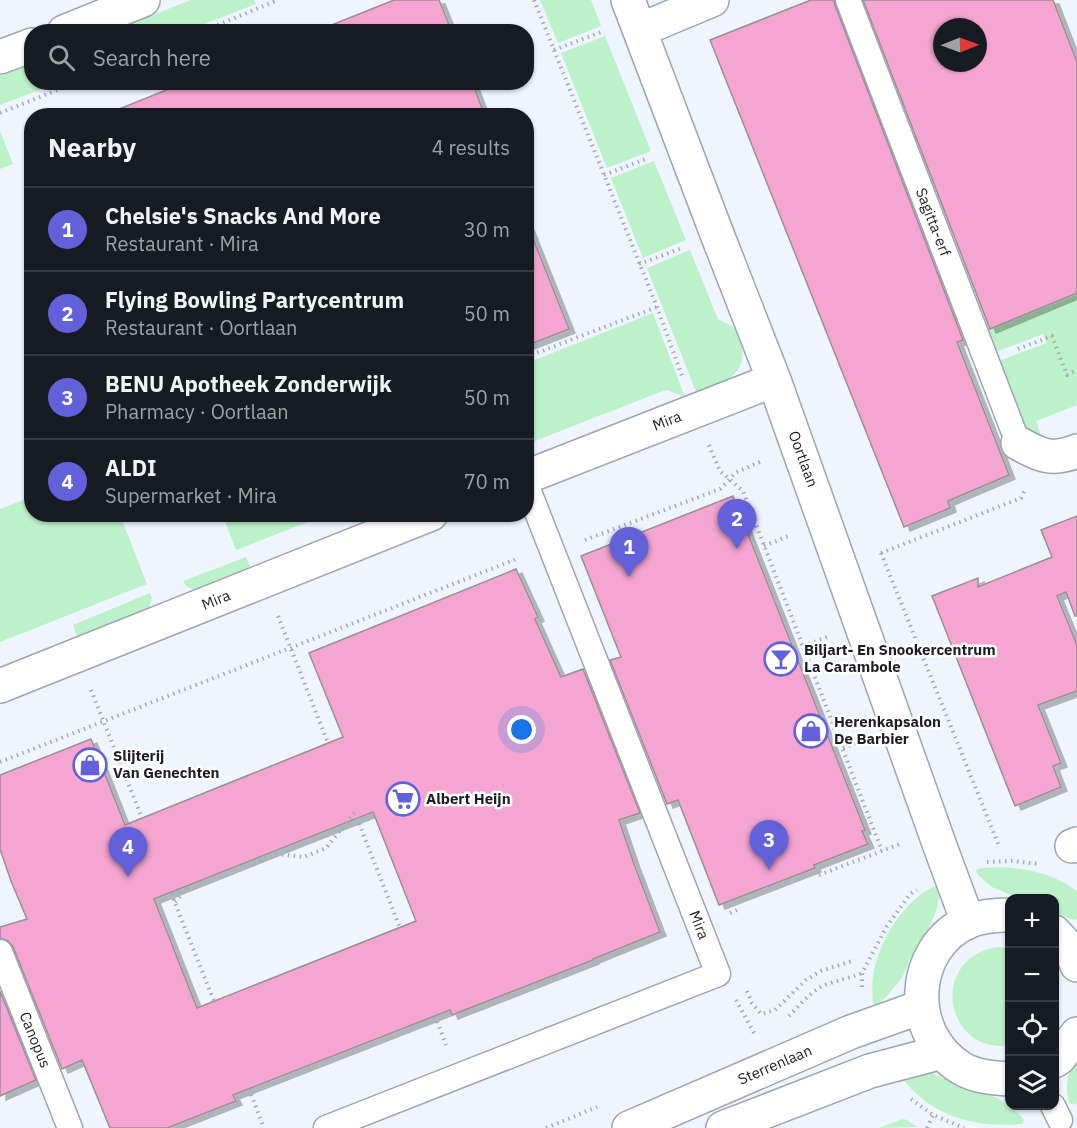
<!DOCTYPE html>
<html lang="en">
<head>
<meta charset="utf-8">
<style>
	body { margin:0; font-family:"IBM Plex Sans",sans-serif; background:#242831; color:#f1f3f6 }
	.controls { position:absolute; right:18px; bottom:18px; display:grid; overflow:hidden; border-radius:12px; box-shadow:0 2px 4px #0004 }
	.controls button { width:54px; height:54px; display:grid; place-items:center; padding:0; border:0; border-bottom:2px solid #363941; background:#171b24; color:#f1f3f6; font:30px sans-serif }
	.compass { position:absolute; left:933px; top:18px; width:54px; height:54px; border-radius:50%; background:#171b24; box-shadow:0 2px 4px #0004; rotate:89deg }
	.you { position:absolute; left:522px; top:730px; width:21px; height:21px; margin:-15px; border:4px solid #fff; border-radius:50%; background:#1a73e8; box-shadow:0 0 0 9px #1a73e833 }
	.badge { display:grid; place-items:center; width:39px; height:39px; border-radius:50%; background:#6361da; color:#fff; font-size:20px; font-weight:700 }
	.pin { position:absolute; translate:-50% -50px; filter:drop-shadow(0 2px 3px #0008) }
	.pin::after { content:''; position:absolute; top:32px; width:21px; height:18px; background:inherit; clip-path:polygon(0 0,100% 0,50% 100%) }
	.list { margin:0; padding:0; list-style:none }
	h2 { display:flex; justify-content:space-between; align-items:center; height:78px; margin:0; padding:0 24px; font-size:26px }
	h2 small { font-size:20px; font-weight:400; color:#9ea1a6 }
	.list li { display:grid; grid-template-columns:39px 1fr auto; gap:18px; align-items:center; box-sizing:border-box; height:84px; padding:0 24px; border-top:2px solid #363941 }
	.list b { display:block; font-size:22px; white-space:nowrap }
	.list p { margin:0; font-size:20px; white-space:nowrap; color:#9ea1a6 }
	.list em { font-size:20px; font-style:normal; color:#9ea1a6 }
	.icon { flex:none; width:33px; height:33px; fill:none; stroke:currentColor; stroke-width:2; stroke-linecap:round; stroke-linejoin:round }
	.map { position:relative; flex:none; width:1077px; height:1128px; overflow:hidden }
	.search { position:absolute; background:#171b24; box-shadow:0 2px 4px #0004; left:24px; top:24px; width:510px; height:66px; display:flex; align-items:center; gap:15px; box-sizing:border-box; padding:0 21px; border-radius:24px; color:#9ea1a6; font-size:22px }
	.panel { position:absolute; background:#171b24; box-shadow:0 2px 4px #0004; left:24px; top:108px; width:510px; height:414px; border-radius:24px }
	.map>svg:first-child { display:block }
	.green { fill:#bdf1c9 }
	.building { fill:#f5a5d1; stroke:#998f94; stroke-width:1.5; fill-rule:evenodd; filter:url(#shadow) }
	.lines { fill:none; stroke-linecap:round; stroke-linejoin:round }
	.service-casing { stroke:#9fa5ae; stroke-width:27 }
	.minor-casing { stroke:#9fa5ae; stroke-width:36 }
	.tertiary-casing { stroke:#9fa5ae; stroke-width:36 }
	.path { stroke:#a6abb3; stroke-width:4; stroke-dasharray:1.5 4.5; stroke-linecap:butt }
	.service { stroke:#fff; stroke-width:24 }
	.minor { stroke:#fff; stroke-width:33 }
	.tertiary { stroke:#fff; stroke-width:33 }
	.labels { text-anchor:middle; stroke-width:5; stroke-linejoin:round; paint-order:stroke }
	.street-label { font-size:15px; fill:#1b1d21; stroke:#fff }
	.poi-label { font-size:15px; font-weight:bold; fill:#1b1d21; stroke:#fff; text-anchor:start }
</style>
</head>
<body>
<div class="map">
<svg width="1077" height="1128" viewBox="0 0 1077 1128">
	<defs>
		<filter id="shadow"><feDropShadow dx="6" dy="4" stdDeviation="0" flood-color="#0004"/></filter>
	</defs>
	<rect width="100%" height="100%" fill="#eff5ff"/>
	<path class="green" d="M191 0H254L256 4 186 31H112Z
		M540 0H591L601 26 558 43Z
		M605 36 651 151 607 168 561 53Z
		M31 63 32 82 58 83 0 105V76Z
		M0 131 13 164 0 169Z
		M654 161 686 240 643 258 611 178Z
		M690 250 718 319 737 329C753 372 732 379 697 394L647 268Z
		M1077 294V405L1036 421 1042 437 1028 442 994 363 1046 343 1043 334 991 354 986 330 1003 324Z
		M653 313 685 397 667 390 663 391 527 444V363Z
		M31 497 32 514 120 515 147 584 0 642V509Z
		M234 515V514L326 515 236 550 224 519Z
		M246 557 252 571 198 592 186 586 183 581Z
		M150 593 152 598 148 612 78 639 73 625Z
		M1000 867C1028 868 1054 874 1077 891V920L1067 918 1055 912 1054 898H1018L992 887 977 874 976 870 981 868Z
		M934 886 938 888 939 898 936 912 929 927 910 959 902 978 886 997 877 1005 873 1003C872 994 872 985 873 976 879 940 902 903 934 886Z
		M997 947 1009 948 1010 1045C947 1056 926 960 997 947Z
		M1077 1060V1102L1073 1105 1069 1102C1065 1087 1067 1072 1077 1060Z
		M929 1072 969 1089 998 1098 1021 1116 1024 1120 1023 1123 1021 1124C972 1128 931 1116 900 1076Z
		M903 1119 907 1120 917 1127 878 1128Z"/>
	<path class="building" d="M394 0H439L452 32H314Z
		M811 0H834L835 5 963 340 957 342 1009 475 948 501 950 508 904 527 710 40Z
		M863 0H1053L1077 62V293L990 329ZM942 27H978V63H942Z
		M186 82H472L485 116H108L107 114Z
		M526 226H528L569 329 526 346Z
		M733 496 865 830 862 831 868 844 814 865 815 868 719 905 678 800 667 804 610 660 621 657 581 556Z
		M1077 516V616H1075L1066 592 1057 596 1077 645V691L1038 705 1061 763 1053 766 1061 787 1015 806 932 596 978 578V587L1052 557 1041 530Z
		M516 569 538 617 535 619 561 677 583 669 640 813 619 820 634 864 660 932 593 959V960L452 1015 450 1010 233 1095 236 1101 167 1128H110L82 1060 62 1069 13 947 8 941 0 938V927L27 919 11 881 0 849V775L91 739 125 825 343 737 309 653ZM373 812 416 921 197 1008 154 899Z
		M0 991 36 1080 0 1096Z"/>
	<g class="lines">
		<g class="service-casing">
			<path id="service" d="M848 0 1018 443
				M0 952 70 1128
				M1053 1106 1060 1120
				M326 1128 718 974 526 484"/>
		</g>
		<g class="minor-casing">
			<path id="minor" d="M628 0 717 234 774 380 941 849 968 922
				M640 30 712 0
				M64 32 143 0
				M0 57 32 45
				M1018 443C1041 456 1052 461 1077 451
				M526 477 774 380
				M0 686 431 514
				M1072 846 1077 844"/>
		</g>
		<g class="tertiary-casing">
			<path id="tertiary" d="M1010 915C996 915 982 916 969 921 909 948 906 1034 961 1068 976 1077 993 1078 1010 1079
				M1054 932 1071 950 1077 965
				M1054 1061 1059 1058 1077 1034
				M629 1128 851 1032 921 1007
				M723 1128 870 1071 942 1052"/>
		</g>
		<path class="path" d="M534 0 657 307 682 376
			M201 32 278 0
			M554 50 601 32
			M0 113 77 82
			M604 175 648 158
			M639 264 682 248
			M1018 349 1052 336 1067 375 1077 370
			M526 357 657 307
			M709 445 720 471 743 491 882 851
			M585 540 720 489 730 479 735 473 762 461
			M764 546 791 535
			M881 553 999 846
			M881 553 1021 498 1025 489
			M278 616 328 743
			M803 646 827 637
			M91 690 142 818
			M843 748 862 741
			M0 762 519 558
			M357 818 400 928
			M248 861 254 863 275 854 304 857 326 848 355 812
			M987 862 1012 861 1039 864
			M819 875 900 844
			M171 893 214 1001
			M175 902 190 885
			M730 913 739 909
			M862 987V973L887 926 910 894 917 890
			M747 991 752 1003 761 1014 775 1010 806 980 821 971 855 960
			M736 1000 754 1033
			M435 1016 446 1045
			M789 1016C800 1005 811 991 825 985 838 980 850 978 862 973
			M249 1089 264 1128
			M911 1099 933 1115 964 1128
			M546 1128 597 1107
			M927 1128 933 1115"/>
		<use href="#service" class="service"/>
		<use href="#minor" class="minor"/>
		<use href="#tertiary" class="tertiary"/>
	</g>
	<defs>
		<g id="bar-ring" transform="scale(1.725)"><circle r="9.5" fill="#fff" stroke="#6361da" stroke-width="1.5"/><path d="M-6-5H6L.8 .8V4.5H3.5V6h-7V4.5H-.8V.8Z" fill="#6361da"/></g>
		<g id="shop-ring" transform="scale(1.725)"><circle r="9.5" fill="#fff" stroke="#6361da" stroke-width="1.5"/><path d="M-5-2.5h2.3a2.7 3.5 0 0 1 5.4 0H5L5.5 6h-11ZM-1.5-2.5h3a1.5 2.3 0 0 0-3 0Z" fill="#6361da"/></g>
		<g id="supermarket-ring" transform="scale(1.725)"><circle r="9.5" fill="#fff" stroke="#6361da" stroke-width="1.5"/><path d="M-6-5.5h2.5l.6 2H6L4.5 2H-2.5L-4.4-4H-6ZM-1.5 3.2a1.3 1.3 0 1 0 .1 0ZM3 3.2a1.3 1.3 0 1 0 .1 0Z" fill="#6361da"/></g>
	</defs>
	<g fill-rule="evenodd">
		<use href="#bar-ring" x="781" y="659"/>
		<use href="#shop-ring" x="811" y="731"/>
		<use href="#shop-ring" x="90" y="765"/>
		<use href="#supermarket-ring" x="403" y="799"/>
	</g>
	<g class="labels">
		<g class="street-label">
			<text transform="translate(933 222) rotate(69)" y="5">Sagitta-erf</text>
			<text transform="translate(667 421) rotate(-21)" y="5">Mira</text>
			<text transform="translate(803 459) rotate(70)" y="5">Oortlaan</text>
			<text transform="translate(216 600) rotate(-22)" y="5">Mira</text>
			<text transform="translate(699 925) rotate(69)" y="5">Mira</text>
			<text transform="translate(35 1040) rotate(68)" y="5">Canopus</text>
			<text transform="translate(775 1065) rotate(-23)" y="5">Sterrenlaan</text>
		</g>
		<g class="poi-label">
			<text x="804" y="655">Biljart- En Snookercentrum<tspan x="804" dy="17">La Carambole</tspan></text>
			<text x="834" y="727">Herenkapsalon<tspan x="834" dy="17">De Barbier</tspan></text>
			<text x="113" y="761">Slijterij<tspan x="113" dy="17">Van Genechten</tspan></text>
			<text x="426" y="804">Albert Heijn</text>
		</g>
	</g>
</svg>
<div class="controls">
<button>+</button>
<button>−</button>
<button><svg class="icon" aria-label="locate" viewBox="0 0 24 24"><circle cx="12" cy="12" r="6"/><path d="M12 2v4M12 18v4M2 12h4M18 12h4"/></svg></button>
<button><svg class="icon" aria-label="layers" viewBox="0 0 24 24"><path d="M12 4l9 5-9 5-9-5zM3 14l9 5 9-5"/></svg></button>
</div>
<svg class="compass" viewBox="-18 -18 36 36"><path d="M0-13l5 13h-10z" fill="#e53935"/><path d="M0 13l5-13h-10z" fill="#9ea1a6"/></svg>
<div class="you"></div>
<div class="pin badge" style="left:629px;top:577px">1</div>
<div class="pin badge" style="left:737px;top:549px">2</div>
<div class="pin badge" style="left:769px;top:870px">3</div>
<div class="pin badge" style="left:128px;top:877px">4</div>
<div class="search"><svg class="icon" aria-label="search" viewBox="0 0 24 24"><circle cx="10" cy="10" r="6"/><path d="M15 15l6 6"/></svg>Search here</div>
<section class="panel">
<h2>Nearby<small>4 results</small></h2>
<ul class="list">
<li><span class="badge">1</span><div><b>Chelsie's Snacks And More</b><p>Restaurant · Mira</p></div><em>30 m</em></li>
<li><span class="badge">2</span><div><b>Flying Bowling Partycentrum</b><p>Restaurant · Oortlaan</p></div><em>50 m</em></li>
<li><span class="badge">3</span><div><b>BENU Apotheek Zonderwijk</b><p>Pharmacy · Oortlaan</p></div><em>50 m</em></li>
<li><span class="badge">4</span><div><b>ALDI</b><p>Supermarket · Mira</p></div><em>70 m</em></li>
</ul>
</section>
</div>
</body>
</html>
